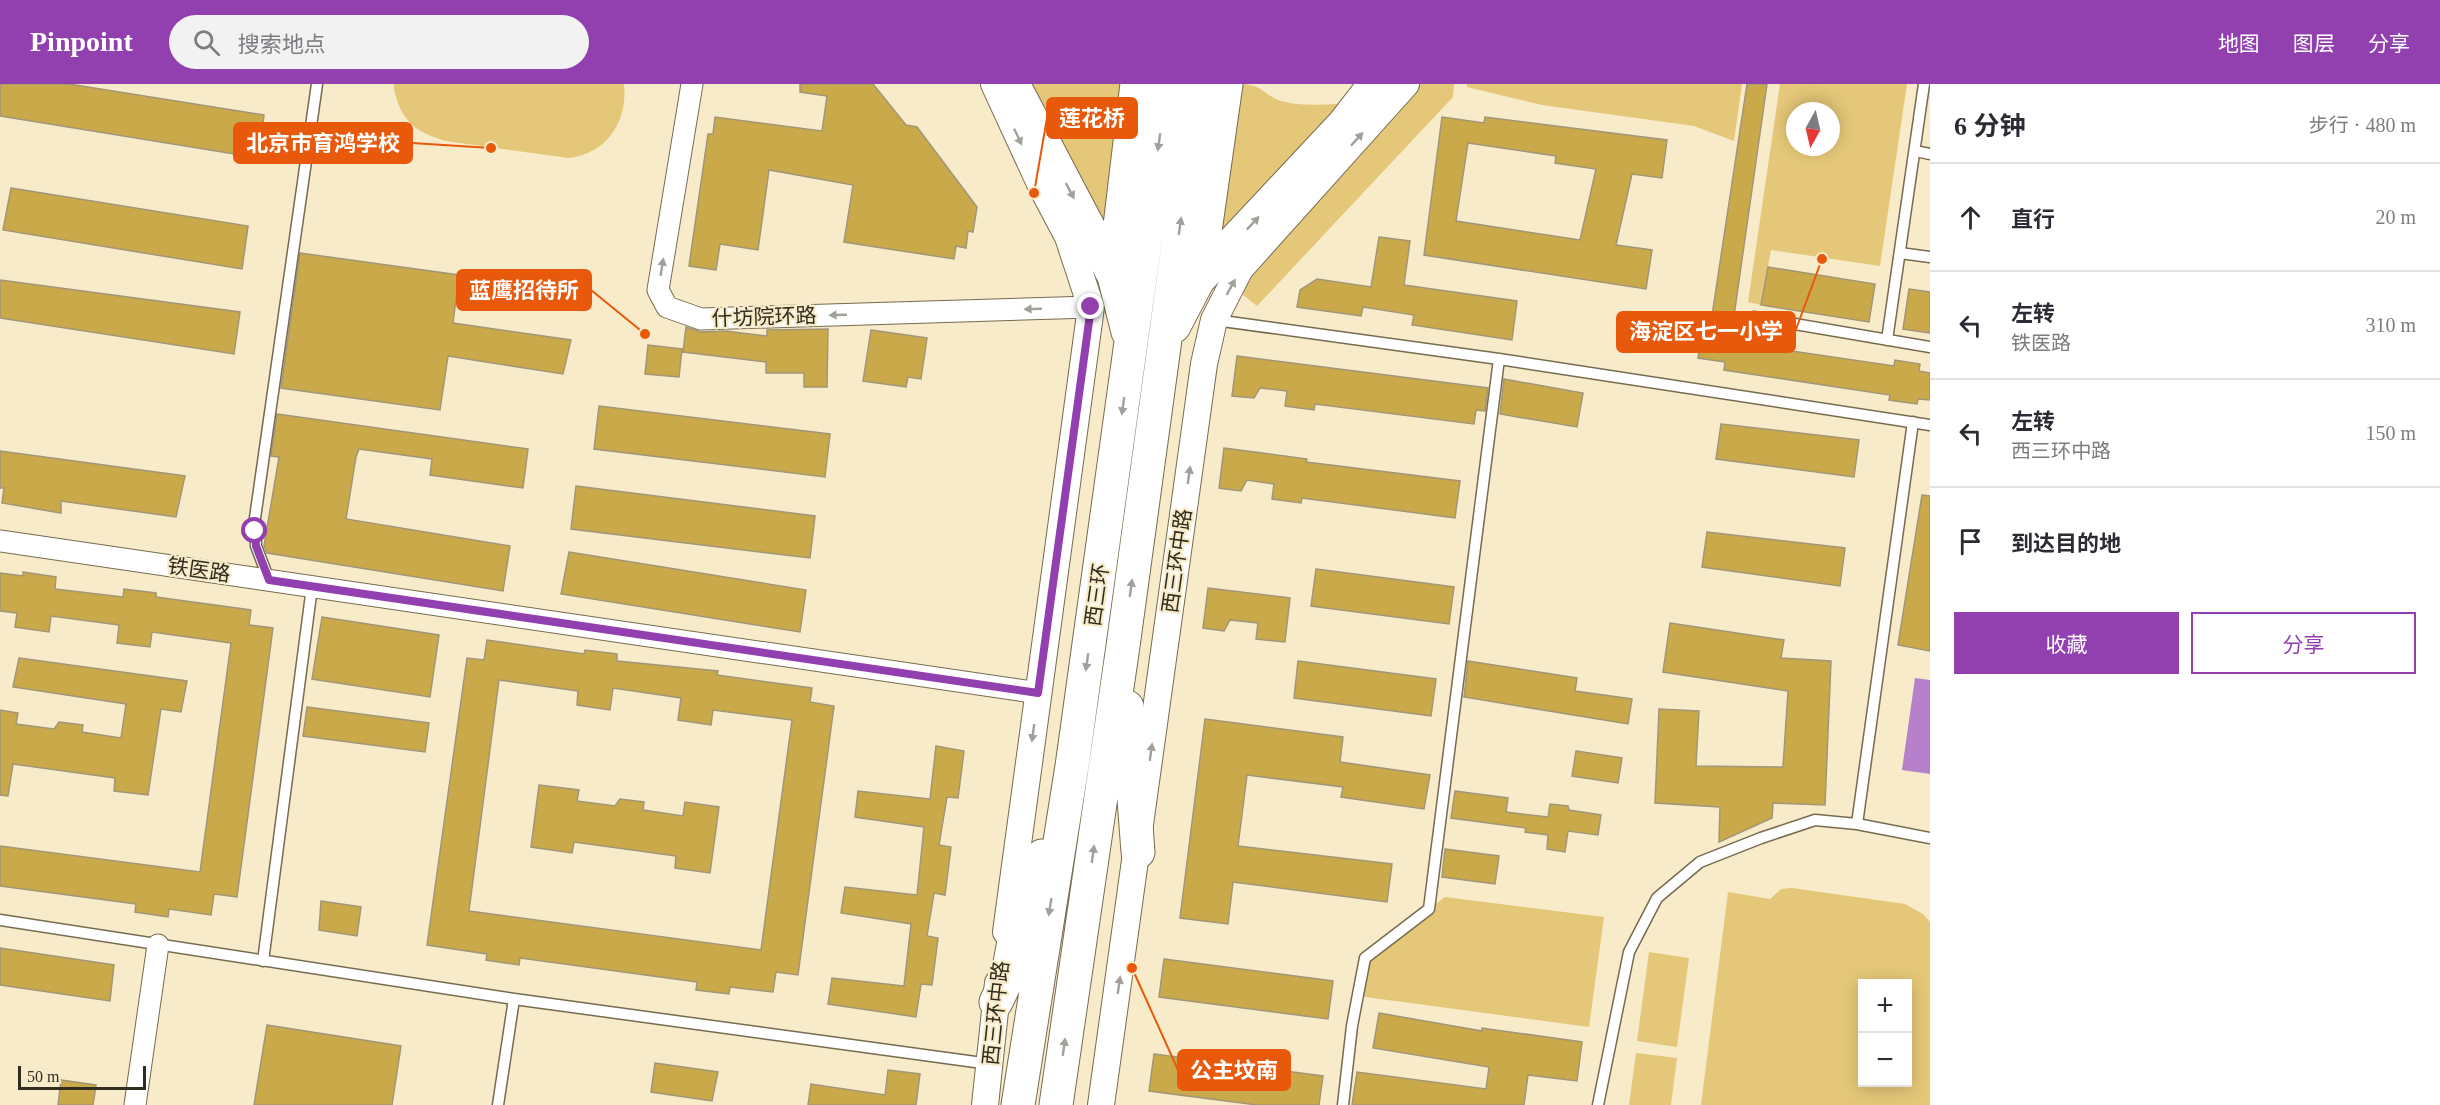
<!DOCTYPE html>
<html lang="zh">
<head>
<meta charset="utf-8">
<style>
	body { margin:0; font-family:"Times New Roman","Noto Sans SC",serif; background:#f2f2f3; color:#2b2b33 }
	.controls { position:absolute; right:18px; bottom:18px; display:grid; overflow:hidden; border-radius:0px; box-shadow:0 3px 15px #0003 }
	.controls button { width:54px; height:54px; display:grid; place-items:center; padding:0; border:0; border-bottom:2px solid #e1e1e2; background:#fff; color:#2b2b33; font:30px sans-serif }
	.compass { position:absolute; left:1786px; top:18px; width:54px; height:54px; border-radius:50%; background:#fff; box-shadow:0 3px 15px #0003; rotate:188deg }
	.scale { position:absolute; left:18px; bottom:15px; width:128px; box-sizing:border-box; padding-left:6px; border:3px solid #312c20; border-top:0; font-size:16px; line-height:21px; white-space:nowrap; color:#312c20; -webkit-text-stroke:4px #f8ebca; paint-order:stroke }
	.stop { position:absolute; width:18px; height:18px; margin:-14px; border:4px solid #9240af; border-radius:50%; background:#fff }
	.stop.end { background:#9240af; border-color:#fff; box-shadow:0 2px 6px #0008 }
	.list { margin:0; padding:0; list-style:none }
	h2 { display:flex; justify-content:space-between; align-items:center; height:78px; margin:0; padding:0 24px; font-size:26px }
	h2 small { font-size:20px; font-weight:400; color:#7c7c81 }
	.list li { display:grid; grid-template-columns:39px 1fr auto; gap:18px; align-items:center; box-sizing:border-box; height:108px; padding:0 24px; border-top:2px solid #e1e1e2 }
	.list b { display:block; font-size:22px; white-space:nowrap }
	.list p { margin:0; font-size:20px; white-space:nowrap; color:#7c7c81 }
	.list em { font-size:20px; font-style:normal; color:#7c7c81 }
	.actions { display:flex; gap:12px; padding:18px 24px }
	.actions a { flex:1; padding:14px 0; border:2px solid #9240af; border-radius:0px; text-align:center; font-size:21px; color:#9240af }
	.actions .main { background:#9240af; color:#fff }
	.icon { flex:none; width:33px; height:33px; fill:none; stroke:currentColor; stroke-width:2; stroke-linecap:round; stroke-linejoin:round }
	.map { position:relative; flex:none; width:1930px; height:1021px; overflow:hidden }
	header { display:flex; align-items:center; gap:36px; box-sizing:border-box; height:84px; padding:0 30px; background:#9240af; color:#fff }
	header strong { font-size:28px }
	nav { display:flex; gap:33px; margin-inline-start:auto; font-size:21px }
	.search { width:420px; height:54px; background:#f2f2f3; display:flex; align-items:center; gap:15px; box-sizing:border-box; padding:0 21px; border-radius:33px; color:#7c7c81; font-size:22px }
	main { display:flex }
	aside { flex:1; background:#fff }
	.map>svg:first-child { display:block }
	.green { fill:#e4c778; fill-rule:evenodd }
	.water { fill:#b681ca }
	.building { fill:#caa94b; stroke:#a19677; stroke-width:1.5; fill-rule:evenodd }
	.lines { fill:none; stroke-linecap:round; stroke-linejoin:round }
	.service-casing { stroke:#766b4e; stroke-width:13 }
	.minor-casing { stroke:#766b4e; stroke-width:23 }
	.tertiary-casing { stroke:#766b4e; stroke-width:28 }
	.trunk-casing { stroke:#766b4e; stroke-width:35 }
	.service { stroke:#fff; stroke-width:10 }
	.minor { stroke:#fff; stroke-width:21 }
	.tertiary { stroke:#fff; stroke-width:26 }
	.trunk { stroke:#fff; stroke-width:33 }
	.oneway { fill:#a2a09b }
	.route { stroke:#9240af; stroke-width:8 }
	.labels { text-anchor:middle; stroke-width:4.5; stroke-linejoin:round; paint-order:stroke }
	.street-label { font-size:21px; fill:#312c20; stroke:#f8ebca }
	.leader { fill:none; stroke:#e8590c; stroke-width:2 }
	.callout-dot { fill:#e8590c; stroke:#f8ebca; stroke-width:2 }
	.callout { fill:#e8590c; stroke:#e8590c; stroke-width:2 }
	.callout-label { font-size:22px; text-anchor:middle; font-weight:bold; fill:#fff }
</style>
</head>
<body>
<header>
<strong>Pinpoint</strong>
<div class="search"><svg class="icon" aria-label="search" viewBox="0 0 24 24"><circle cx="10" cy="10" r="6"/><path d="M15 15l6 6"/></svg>搜索地点</div>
<nav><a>地图</a><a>图层</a><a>分享</a></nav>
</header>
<main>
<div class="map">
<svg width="1930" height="1021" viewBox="0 0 1930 1021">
	<rect width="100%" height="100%" fill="#f8ebca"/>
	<path class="green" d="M394 0H624C628 37 607 70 568 74L446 57C423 50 407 43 398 19 396 12 393 7 394 0Z
		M1029 0H1122L1105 145Z
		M1238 0C1264 0 1261 10 1281 17 1301 23 1323 20 1344 20L1218 159Z
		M1418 0H1454L1453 13 1257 222 1242 210 1244 196Z
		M1467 0H1742L1734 57 1694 42 1542 21 1467 3Z
		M1780 0H1907L1880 182 1771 166 1761 221 1748 218ZM1795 27H1831V63H1795Z
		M1792 804 1905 820 1923 830 1930 838V1021H1701L1728 808 1770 815 1781 805ZM1862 900H1908V998H1862Z
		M1445 813 1604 833 1589 943 1358 912 1365 874Z
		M1649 868 1689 874 1677 963 1637 957Z
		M1636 969 1677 974 1671 1021H1629Z"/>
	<path class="water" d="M1915 594 1930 596V690L1902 686Z"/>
	<path class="building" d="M0 0H69L264 31 259 74 0 32Z
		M800 0H873L906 41 917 43 977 123 973 148 968 147 966 164 956 162 954 175 844 158 853 101 769 86 758 166 720 160 716 186 689 182 708 50H713L715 33 822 47 827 12 800 8Z
		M1747 0H1767L1733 239 1753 242 1750 261 1894 282 1895 276 1920 280 1919 287 1930 289V316L1918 315 1917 320 1889 316 1890 311 1724 286 1725 278 1698 274 1704 237 1711 238Z
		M1442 33 1484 39 1485 33 1667 56 1662 94 1632 90 1616 161 1652 166 1646 205 1424 171ZM1468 59 1556 72 1555 79 1596 85 1580 156 1456 137Z
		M11 104 248 142 242 185 3 146Z
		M1379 153 1410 157 1404 201 1517 217 1512 256 1412 241 1414 231 1363 223 1361 232 1297 223 1300 206 1317 195 1371 203Z
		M300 169 459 191 453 239 571 256 563 290 448 272 440 326 281 304Z
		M1768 183 1875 200 1869 238 1761 221Z
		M0 196 240 228 234 270 0 234Z
		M1909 205 1930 208V249L1903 245Z
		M686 243 701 248 726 247 767 252V246L828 245 827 303H804V289H766V278L683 268Z
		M871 246 927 254 921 295 908 293 906 303 863 297Z
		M648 261 682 265 679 293 645 290Z
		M1237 272 1488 304 1485 327 1476 326 1474 340 1315 320 1314 326 1285 322 1287 307 1260 304 1254 314 1232 312Z
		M1504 295 1583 309 1577 343 1500 330Z
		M599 322 830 350 825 393 594 365Z
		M277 330 528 365 523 404 430 391 432 375 359 365 356 373 346 435 510 462 503 507 267 469 264 462 279 373 271 372Z
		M1721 340 1859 356 1854 393 1716 375Z
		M1224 364 1307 375 1306 378 1460 397 1455 434 1302 414 1301 419 1272 415 1274 400 1247 396 1241 407 1219 404Z
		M0 367 185 392 176 433 61 417V429L2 419 4 404H0Z
		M576 402 815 432 810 474 571 445Z
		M1922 411 1930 412V567L1898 561Z
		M1707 448 1845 464 1840 502 1702 483Z
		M569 468 806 506 800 548 561 510Z
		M1316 485 1454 503 1449 540 1311 522Z
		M23 488 56 493 55 505 123 513 124 505 156 509V513L251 526 249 541 273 544 237 813 214 810 211 831 169 825 168 833 135 828 136 820 0 802V762L200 788 231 559 152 548 150 563 117 559 119 541 51 532 49 548 15 543 17 529 0 527V489L23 492Z
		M1208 504 1290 514 1285 558 1256 555 1258 539 1230 536 1224 547 1203 544Z
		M322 533 439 551 430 613 312 595Z
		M1670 539 1784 556 1781 574 1831 577 1825 721 1773 719 1772 734 1719 758 1720 723 1655 719 1659 625 1699 627 1696 682 1783 683 1788 607 1663 588Z
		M487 556 584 570 585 566 617 570V577L718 587 717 591 812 604 810 618 834 622 798 891 776 888 773 908 730 903 729 910 696 906 697 898 520 874 519 881 486 876 487 870 427 861 467 574 484 576ZM499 596 578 607 577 621 610 626 613 604 681 614 678 636 711 641 713 626 792 636 761 866 469 827Z
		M19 574 187 597 181 628 161 625 148 711 114 707 115 694 13 680 8 712 0 711V626L18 629 16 640 54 645 59 638 83 641 82 648 121 654 126 620 13 603Z
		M1298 577 1436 595 1431 632 1294 614Z
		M1468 577 1577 594 1575 607 1632 615 1628 640 1464 613Z
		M307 623 429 639 425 668 303 652Z
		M1205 635 1343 653 1340 678 1430 691 1424 725 1341 713 1343 703 1247 691 1238 762 1392 780 1387 818 1233 798 1228 840 1180 834Z
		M936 662 964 667 958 714 947 713 939 761 951 763 945 811 934 809 927 852 938 854 932 901 921 900 916 933 828 920 832 894 904 902 911 840 841 829 845 803 917 811 924 743 855 733 858 707 930 715Z
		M1576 667 1622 674 1618 699 1572 692Z
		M539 701 579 706 577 717 615 722 620 715 644 718 643 726 683 732 685 718 719 723 710 789 675 784 676 772 574 758 572 769 531 763Z
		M1455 707 1508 714 1506 728 1548 733 1550 720 1568 722 1569 726 1601 731 1598 751 1568 747 1565 768 1547 765 1548 751 1525 748 1526 744 1451 734Z
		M1445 765 1499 772 1495 800 1442 793Z
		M321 817 361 823 357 852 319 846Z
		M0 864 114 881 110 917 0 901Z
		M1164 875 1333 897 1328 935 1159 913Z
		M1379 929 1482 947V944L1582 958 1577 997 1528 991 1524 1021H1352L1357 988 1486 1005 1489 983 1373 964Z
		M267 941 401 962 392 1021H254Z
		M1154 970 1323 992 1319 1021H1257L1149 1007Z
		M655 979 718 988 712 1017 651 1008Z
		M888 986 920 990 916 1021H808L811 1000 885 1011Z
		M61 996 96 1001 93 1021H58Z"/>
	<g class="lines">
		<g class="service-casing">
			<path id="service" d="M1915 67 1930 70
				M1900 169 1930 173
				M1754 233 1930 263
				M1215 236 1499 275 1930 341
				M1887 256 1924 0
				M269 496 256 462 255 434 317 0
				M1857 740 1913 338
				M0 836 514 915 990 980
				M263 877 312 503
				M498 1021 514 915
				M1343 1021 1352 942 1365 874 1429 825 1499 275
				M1598 1021 1629 868 1657 814 1700 778 1761 754 1815 736 1857 740 1930 754"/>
		</g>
		<g class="minor-casing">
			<path id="minor" d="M692 0 658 206 667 223 701 235 1091 223
				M0 457 1039 609
				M135 1021 158 861"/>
		</g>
		<g class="tertiary-casing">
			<path id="tertiary" d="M994 0 1042 104 1068 153 1091 223 1006 848
				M985 1021 998 899
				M1101 1021 1204 280 1214 236 1240 185 1406 0"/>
		</g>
		<g class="trunk-casing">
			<path id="trunk" d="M1013 0 1114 192 1128 248
				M1114 192 1137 0
				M1198 196 1226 0
				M1174 242 1198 196 1344 40 1375 0
				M1127 623 1138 768
				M996 918 1007 895 1015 852 1042 772
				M1018 1021 1072 682 1167 0
				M1056 1021 1123 562 1200 0"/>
		</g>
		<use href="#service" class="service"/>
		<use href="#minor" class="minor"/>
		<use href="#tertiary" class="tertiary"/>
		<use href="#trunk" class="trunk"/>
	</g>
	<defs><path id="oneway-solid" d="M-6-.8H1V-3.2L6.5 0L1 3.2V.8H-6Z" transform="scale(1.5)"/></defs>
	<g class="oneway">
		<use href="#oneway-solid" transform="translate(1018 53) rotate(65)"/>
		<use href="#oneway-solid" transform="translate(1357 55) rotate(-48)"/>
		<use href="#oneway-solid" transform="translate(1159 58) rotate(98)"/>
		<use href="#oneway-solid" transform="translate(1070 107) rotate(62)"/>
		<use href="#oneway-solid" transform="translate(1253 139) rotate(-47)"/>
		<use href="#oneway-solid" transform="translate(1180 142) rotate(-82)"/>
		<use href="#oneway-solid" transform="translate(662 183) rotate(-81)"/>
		<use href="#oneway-solid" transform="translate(1231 203) rotate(-61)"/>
		<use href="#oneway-solid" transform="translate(1033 225) rotate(178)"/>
		<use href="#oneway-solid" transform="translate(838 231) rotate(178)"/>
		<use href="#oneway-solid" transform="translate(1123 322) rotate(98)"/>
		<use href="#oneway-solid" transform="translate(1189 391) rotate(-82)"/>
		<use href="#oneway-solid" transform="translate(1131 504) rotate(-82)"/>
		<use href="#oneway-solid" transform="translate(1087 578) rotate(98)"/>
		<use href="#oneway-solid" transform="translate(1033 649) rotate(98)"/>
		<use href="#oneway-solid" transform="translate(1151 668) rotate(-82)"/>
		<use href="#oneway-solid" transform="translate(1093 770) rotate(-82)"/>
		<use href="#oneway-solid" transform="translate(1050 823) rotate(99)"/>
		<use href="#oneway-solid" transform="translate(1119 901) rotate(-82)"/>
		<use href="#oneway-solid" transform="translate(1064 963) rotate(-82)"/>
	</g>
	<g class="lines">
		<path class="route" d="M255 447 256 462 269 496 1038 609 1091 223"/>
	</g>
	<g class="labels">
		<g class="street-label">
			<text transform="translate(764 233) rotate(-2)" y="7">什坊院环路</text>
			<text transform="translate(1177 477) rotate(-82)" y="7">西三环中路</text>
			<text transform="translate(199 486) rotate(8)" y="7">铁医路</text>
			<text transform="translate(1097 511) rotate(-82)" y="7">西三环</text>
			<text transform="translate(996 929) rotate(-84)" y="7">西三环中路</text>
		</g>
	</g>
	<path class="leader" d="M1034 109L1047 34M491 64L412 59M645 250L591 206M1822 175L1795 248M1132 884L1178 986"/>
	<g class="callout-dot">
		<circle cx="1034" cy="109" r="6"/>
		<circle cx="491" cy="64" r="6"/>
		<circle cx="645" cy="250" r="6"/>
		<circle cx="1822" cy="175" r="6"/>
		<circle cx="1132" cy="884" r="6"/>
	</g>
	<g class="callout">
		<rect x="1047" y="14" width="90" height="40" rx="6"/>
		<rect x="234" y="39" width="178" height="40" rx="6"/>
		<rect x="457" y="186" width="134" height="40" rx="6"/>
		<rect x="1617" y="228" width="178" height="40" rx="6"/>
		<rect x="1178" y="966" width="112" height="40" rx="6"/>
	</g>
	<g class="callout-label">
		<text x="1092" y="42">莲花桥</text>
		<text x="323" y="67">北京市育鸿学校</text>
		<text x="524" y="214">蓝鹰招待所</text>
		<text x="1706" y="255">海淀区七一小学</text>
		<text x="1234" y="994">公主坟南</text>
	</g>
</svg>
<div class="controls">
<button>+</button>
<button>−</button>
</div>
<svg class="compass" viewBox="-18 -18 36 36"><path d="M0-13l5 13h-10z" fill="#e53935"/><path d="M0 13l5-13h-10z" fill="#7c7c81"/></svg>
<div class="scale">50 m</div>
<div class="stop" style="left:255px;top:447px"></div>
<div class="stop end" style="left:1091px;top:223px"></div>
</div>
<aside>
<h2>6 分钟<small>步行 · 480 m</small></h2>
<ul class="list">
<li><svg class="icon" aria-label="ahead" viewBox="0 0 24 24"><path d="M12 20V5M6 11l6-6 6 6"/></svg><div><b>直行</b></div><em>20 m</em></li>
<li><svg class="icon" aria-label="left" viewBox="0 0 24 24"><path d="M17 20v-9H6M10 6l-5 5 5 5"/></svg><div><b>左转</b><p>铁医路</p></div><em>310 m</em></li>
<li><svg class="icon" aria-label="left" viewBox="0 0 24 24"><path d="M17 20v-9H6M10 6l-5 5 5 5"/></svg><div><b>左转</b><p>西三环中路</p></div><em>150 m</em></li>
<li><svg class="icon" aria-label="arrive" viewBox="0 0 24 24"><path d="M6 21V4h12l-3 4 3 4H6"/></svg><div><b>到达目的地</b></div></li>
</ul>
<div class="actions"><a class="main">收藏</a><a>分享</a></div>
</aside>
</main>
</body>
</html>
